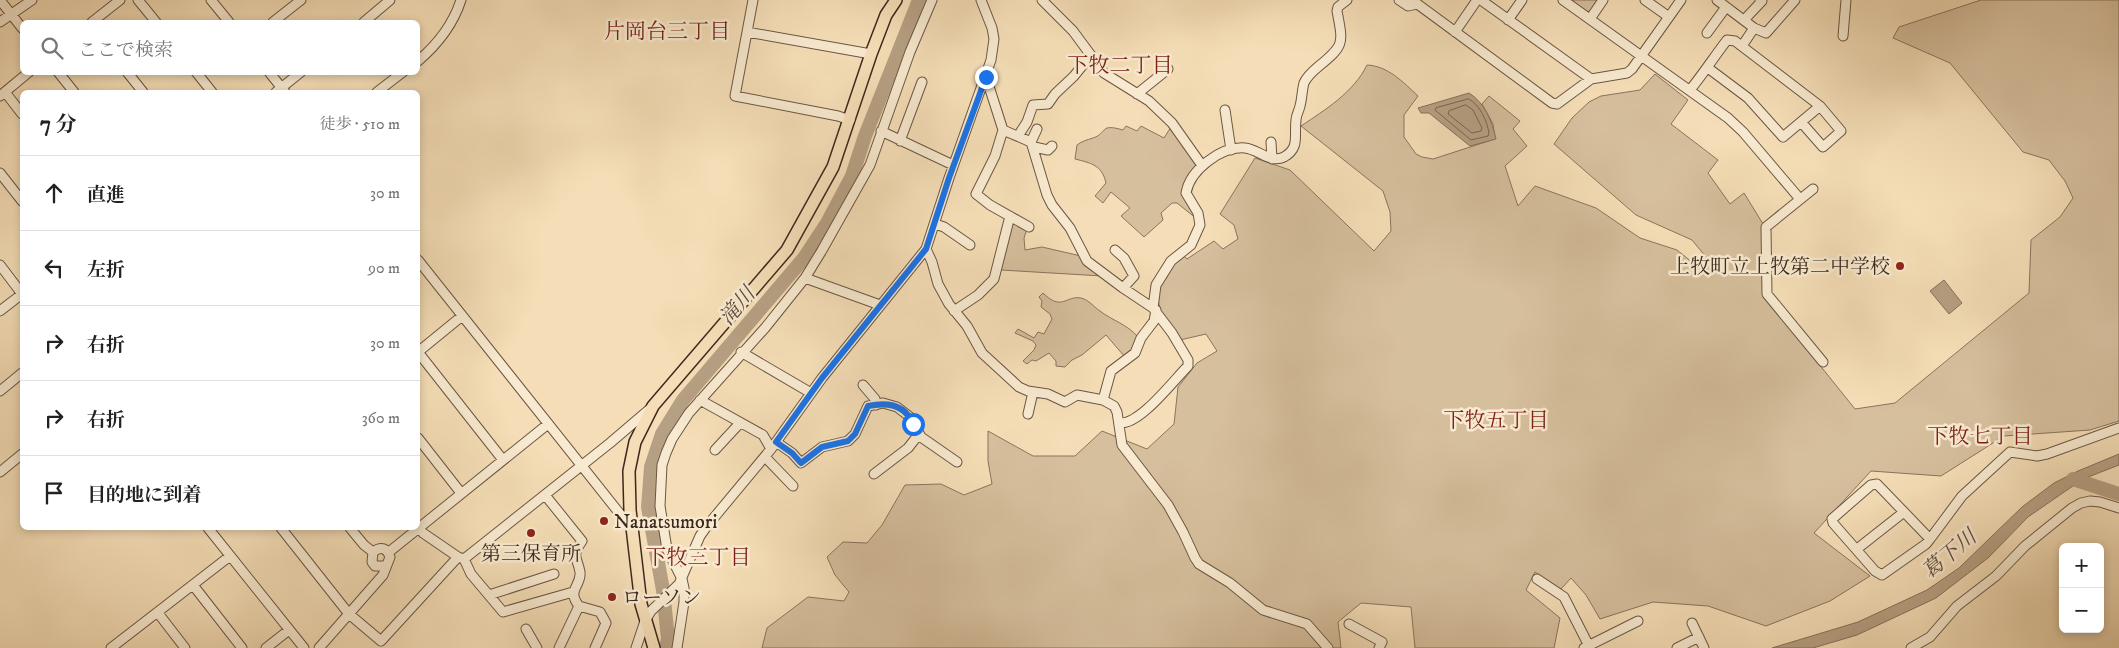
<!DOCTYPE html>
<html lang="ja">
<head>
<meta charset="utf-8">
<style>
	body { margin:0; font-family:"IM FELL DW Pica","Noto Serif JP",serif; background:#f2f2f2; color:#222 }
	.controls { position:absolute; right:15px; bottom:15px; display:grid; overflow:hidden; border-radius:8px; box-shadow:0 2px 8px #0003 }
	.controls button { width:45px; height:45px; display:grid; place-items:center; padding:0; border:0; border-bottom:1px solid #e0e0e0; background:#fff; color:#222; font:25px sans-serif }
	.stop { position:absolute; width:15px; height:15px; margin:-11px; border:4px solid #1a73e8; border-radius:50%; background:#fff }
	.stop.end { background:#1a73e8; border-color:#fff; box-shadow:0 1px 5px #0008 }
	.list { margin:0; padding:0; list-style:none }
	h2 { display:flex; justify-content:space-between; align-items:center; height:65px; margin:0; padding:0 20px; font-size:21px }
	h2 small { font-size:16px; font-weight:400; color:#767676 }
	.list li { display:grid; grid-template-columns:32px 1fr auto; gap:15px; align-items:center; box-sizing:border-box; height:75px; padding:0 20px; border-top:1px solid #e0e0e0 }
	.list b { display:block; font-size:19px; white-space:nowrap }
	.list em { font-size:16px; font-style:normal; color:#767676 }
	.icon { flex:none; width:28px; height:28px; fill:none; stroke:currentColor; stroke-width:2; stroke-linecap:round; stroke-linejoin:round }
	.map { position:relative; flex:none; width:2119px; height:648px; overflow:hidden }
	.search { position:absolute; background:#fff; box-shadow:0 2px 8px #0003; left:20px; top:20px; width:400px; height:55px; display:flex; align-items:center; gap:12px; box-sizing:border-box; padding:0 18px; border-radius:8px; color:#767676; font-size:19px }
	.panel { position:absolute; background:#fff; box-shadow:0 2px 8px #0003; left:20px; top:90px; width:400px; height:440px; border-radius:8px }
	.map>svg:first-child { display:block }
	.green { fill:#d6bf9d; stroke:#8a745e }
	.water { fill:#b6a083; stroke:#86705b }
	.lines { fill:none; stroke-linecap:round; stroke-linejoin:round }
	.shore { stroke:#7a6450; stroke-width:1 }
	.river { stroke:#b6a083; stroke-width:14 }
	.minor-casing { stroke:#6b5644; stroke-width:11 }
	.major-casing { stroke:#3d281e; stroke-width:14 }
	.minor { stroke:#f8ead0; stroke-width:9 }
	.major { stroke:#f5deb7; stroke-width:11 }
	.route { stroke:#1a73e8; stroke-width:6 }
	.poi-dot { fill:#8f2418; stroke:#f8ead0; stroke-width:2 }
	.labels { text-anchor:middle; stroke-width:5; stroke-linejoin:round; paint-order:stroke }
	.poi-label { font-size:20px; fill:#3d281e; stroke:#f8ead0; text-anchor:start }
	.neighbourhood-label { font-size:21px; fill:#7a1f14; stroke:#f8ead0 }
	.water-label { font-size:21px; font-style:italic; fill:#614c3c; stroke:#f8ead0 }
</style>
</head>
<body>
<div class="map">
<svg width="2119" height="648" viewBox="0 0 2119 648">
	<rect width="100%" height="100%" fill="#f5deb7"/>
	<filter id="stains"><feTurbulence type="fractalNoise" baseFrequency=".004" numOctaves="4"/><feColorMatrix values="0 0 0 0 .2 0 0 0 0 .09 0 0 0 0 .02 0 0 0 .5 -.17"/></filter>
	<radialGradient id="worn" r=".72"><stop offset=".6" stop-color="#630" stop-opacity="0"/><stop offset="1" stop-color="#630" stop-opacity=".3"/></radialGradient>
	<path class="green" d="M1567 0H1600L1589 15Z
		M1981 0H2119V421L2090 430 2004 436 1941 476 1871 471 1814 533 1870 576 1830 601 1766 626 1708 606 1653 602 1600 619 1586 595 1571 578 1561 589 1535 572 1526 590 1560 618 1554 648H1415L1411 607 1361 603 1338 622 1341 648H762L767 628 808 597 844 601 849 592 835 575 827 557 843 542 867 543 882 525 905 485 941 484 964 495 992 484 988 461V431L1033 456H1075L1102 431 1147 449 1174 424 1178 387 1197 363 1217 351 1206 334 1180 340 1161 313 1158 300 1159 287 1167 277 1171 266 1183 255 1187 259 1214 241 1223 249 1238 239 1234 225 1220 214 1255 158 1290 170 1374 251 1391 231 1390 212 1383 191 1301 126C1325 110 1354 92 1367 65 1388 66 1403 82 1418 96L1404 115V137L1416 154 1422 157 1433 159 1495 139 1493 124 1482 104 1489 96 1520 121 1513 129 1527 146 1505 166 1518 206 1535 186 1596 208 1640 238 1677 250 1698 267 1706 257 1692 240 1636 215 1554 144 1572 118 1589 102 1601 96 1640 90 1655 74 1688 100 1671 124 1718 160 1708 173 1730 204 1744 193 1763 224 1765 297 1855 409 1895 403 2029 293 2031 240 2060 217 2073 198 2065 181 2049 160 2023 152 1950 63 1893 38 1899 27Z
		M1126 126 1137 131 1141 126 1164 138 1171 127 1199 164 1183 191 1197 219 1177 203H1172L1161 213 1163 220 1144 237 1121 216 1130 208 1111 192 1103 203 1095 196 1106 183C1102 165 1091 163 1075 159L1077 145C1082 141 1087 140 1093 138 1108 133 1099 123 1123 130Z
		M1011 219 1027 229 1024 238 1025 250 1042 247 1081 256 1102 276 1001 270Z
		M1043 293C1062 312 1066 295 1081 298 1089 300 1094 307 1100 311 1113 321 1127 324 1138 337L1135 349 1125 357 1106 335 1082 355 1072 360 1065 367 1056 366V361L1049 353 1036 361 1032 360 1027 364 1023 361 1034 350 1036 345 1033 341 1015 333 1018 329 1034 338 1038 332 1044 334 1052 319 1050 314 1041 307 1042 301 1039 297Z"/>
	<path class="water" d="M1469 93C1485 103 1492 121 1496 139L1470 146 1429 113H1421L1418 108Z
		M1944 280 1962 303 1949 314 1930 291Z
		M2119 454V465L2083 479 2028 517 1988 558 1936 598 1857 635 1813 648H1772L1858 622 1927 590 1959 568 2022 507 2054 483 2078 471Z"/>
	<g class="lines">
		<path class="shore" d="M1469 99C1480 105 1487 121 1489 133L1488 136 1471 140 1435 110 1436 108Z
			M1466 105 1473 110 1482 128 1481 131 1472 133 1448 114 1449 111Z"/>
		<path class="river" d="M2073 479 2119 494
			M666 648 668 639 663 590 648 507 651 467 662 434 683 400 804 258 827 223 852 176 865 136 919 0"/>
		<g class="minor-casing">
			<path id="minor" d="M0 0 22 28
				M138 0 156 22
				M211 0 229 22
				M753 0 735 96 838 116 850 120
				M1042 0 1073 31 1104 73 1149 101 1172 123 1201 164
				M1399 0 1408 6 1417 4
				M1412 0 1552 103 1557 104 1591 79 1627 73 1632 69 1681 0
				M1481 0 1591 79
				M1563 0 1728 118 1743 132 1800 199
				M1645 0 1669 17
				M1717 0 1754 28 1766 33 1795 0
				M1590 19 1603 0
				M1508 20 1522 0
				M1744 20 1762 1 1760 0
				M0 22 32 0
				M92 22 120 0
				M273 22 301 0
				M364 22 390 0
				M747 32 871 54
				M1455 32 1477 0
				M1707 33 1726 7
				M1843 36 1846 0
				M1742 46 1754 28
				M418 61C438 44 453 25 461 0
				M1708 68 1748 98 1783 137 1820 106
				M58 72 74 92
				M127 72 143 92
				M196 72 212 92
				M269 72 285 92
				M986 77 1003 130 995 156 976 194 990 205 1029 227
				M1690 90C1703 74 1714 57 1727 40L1735 41 1820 106 1841 131 1823 147 1801 122
				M5 92 22 114
				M276 92 301 72
				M377 92 403 72
				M1137 94 1168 69
				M0 96 29 72
				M1225 110 1231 150
				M1003 130 1031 142 1047 195 1052 205 1070 228 1087 261 1123 288 1153 308 1172 333 1188 360V366C1173 381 1139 426 1119 423
				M881 131 953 165
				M1018 136 1027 122 1033 105 1048 104 1055 94 1074 76 1091 55
				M900 141 922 82
				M1031 142 1037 129
				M1271 142 1272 159
				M1034 147 1048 150 1052 146
				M0 173 22 201
				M1813 189 1766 227 1767 294 1823 362
				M935 224 944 227 970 245
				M926 249 932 262 938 284 949 304 967 326 982 353 1019 387 1028 391 1048 394 1065 402 1077 395 1103 400 1114 406 1117 412 1122 445 1168 505 1183 532 1195 558 1199 564 1230 583 1263 610 1307 624 1328 648
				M1115 250 1124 258 1134 276 1123 288
				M418 260 632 529
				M0 265 22 294
				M805 278 880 305
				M1153 308 1156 285 1171 261 1191 245 1200 225 1198 213 1186 193C1190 170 1221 146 1245 148 1258 149 1270 164 1284 157 1300 148 1294 136 1296 120 1296 115 1299 111 1300 106 1302 99 1302 90 1304 83 1307 76 1313 71 1319 66 1345 45 1343 43 1337 11L1338 7 1347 0
				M0 311 22 294
				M954 311 978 295 994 279 1010 216
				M418 352 503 460
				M418 352 462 316
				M741 352 811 393
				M863 385 875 399 876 405
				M0 391 22 373
				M700 400 763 435 771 449
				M1103 400 1111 371 1135 353 1141 338 1154 321 1156 310
				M1028 414 1033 392
				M418 438 461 493
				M776 442 792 453 801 463 822 447 848 441 855 434 868 406 883 403 897 407 910 417 921 437 957 462
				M715 450 740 423
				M765 457 793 486
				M0 472 22 454
				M874 474 908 448 919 434
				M545 495 582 541C571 557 577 556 580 572 582 585 566 590 579 606L559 648
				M418 526 423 533 458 557
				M208 528 304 648
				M281 528 349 614 381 641 458 557 464 559 610 443 651 408
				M350 528 364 545 373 552
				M1930 539 1877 484 1871 485 1832 519 1833 523 1875 571 1882 575 1926 544 1930 539 1962 496 2010 452 2037 456 2047 454 2119 428
				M1857 549 1904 512
				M389 552 548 424
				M464 559 471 574 503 612 573 592
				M1537 579 1564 597 1590 648
				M193 585 242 648
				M489 595 554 574
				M579 606 600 612 606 623 595 648
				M158 613 185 648
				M1692 623 1704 648
				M1349 624 1382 642 1379 648
				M526 629 537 648
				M111 648 230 556
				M266 648 289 630
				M319 648 383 575 390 557C387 548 381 546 373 552L372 562 375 566H386
				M636 648 645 621 651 611 679 584 700 536 707 526 771 449 822 378 926 249 949 178 991 60 994 39 992 28 981 0
				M677 648 684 602V588L682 579 667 549 660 506 662 465 666 453 672 439 689 413 765 328 805 278 821 252 870 165 910 52 932 0
				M1584 648 1638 621
				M1677 648 1699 637
				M1911 648 1930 637 1957 606 1996 576 2025 546 2072 508 2081 503 2090 501 2100 502 2119 508"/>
		</g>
		<g class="major-casing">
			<path id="major" d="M654 648 641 604 630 510 629 471 635 442 653 406 787 250 833 167 871 54 886 15 896 0"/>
		</g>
		<use href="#minor" class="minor"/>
		<use href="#major" class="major"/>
	</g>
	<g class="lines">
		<path class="route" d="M913 424C905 404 887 402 868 406L855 434 848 441 822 447 801 463 792 453 776 442 822 378 926 249 949 178 986 77"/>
	</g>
	<g class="poi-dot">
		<circle cx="1900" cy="266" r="5"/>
		<circle cx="604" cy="521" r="5"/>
		<circle cx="531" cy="533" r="5"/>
		<circle cx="612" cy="597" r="5"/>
	</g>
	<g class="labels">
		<g class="poi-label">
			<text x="1890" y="273" text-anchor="end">上牧町立上牧第二中学校</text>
			<text x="614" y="528">Nanatsumori</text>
			<text x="531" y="560" text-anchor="middle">第三保育所</text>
			<text x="622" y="604">ローソン</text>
		</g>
		<g class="neighbourhood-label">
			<text x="667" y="38">片岡台三丁目</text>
			<text x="1120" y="72">下牧二丁目</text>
			<text x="1496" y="427">下牧五丁目</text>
			<text x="1980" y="443">下牧七丁目</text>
			<text x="698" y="564">下牧三丁目</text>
		</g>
		<g class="water-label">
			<text transform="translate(737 306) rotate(-50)" y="7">滝川</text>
			<text transform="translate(1949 554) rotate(-40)" y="7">葛下川</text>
		</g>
	</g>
	<rect width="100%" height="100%" filter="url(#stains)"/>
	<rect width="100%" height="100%" fill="url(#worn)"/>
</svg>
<div class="controls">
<button>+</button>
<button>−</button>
</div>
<div class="stop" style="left:913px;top:424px"></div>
<div class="stop end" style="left:986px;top:77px"></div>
<div class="search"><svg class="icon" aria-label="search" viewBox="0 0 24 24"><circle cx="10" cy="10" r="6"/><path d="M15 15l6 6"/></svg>ここで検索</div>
<section class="panel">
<h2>7 分<small>徒歩 · 510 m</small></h2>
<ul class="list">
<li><svg class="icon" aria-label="ahead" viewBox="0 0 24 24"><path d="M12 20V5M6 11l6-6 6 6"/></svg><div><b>直進</b></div><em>30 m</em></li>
<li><svg class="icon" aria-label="left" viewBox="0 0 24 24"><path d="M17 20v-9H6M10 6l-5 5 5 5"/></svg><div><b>左折</b></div><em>90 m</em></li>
<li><svg class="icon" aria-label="right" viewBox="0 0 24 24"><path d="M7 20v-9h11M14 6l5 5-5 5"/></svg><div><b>右折</b></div><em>30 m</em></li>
<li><svg class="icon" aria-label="right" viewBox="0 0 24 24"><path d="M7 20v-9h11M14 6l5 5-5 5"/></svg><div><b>右折</b></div><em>360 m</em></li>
<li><svg class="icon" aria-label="arrive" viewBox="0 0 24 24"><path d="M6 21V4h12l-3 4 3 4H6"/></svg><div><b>目的地に到着</b></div></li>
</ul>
</section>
</div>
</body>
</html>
